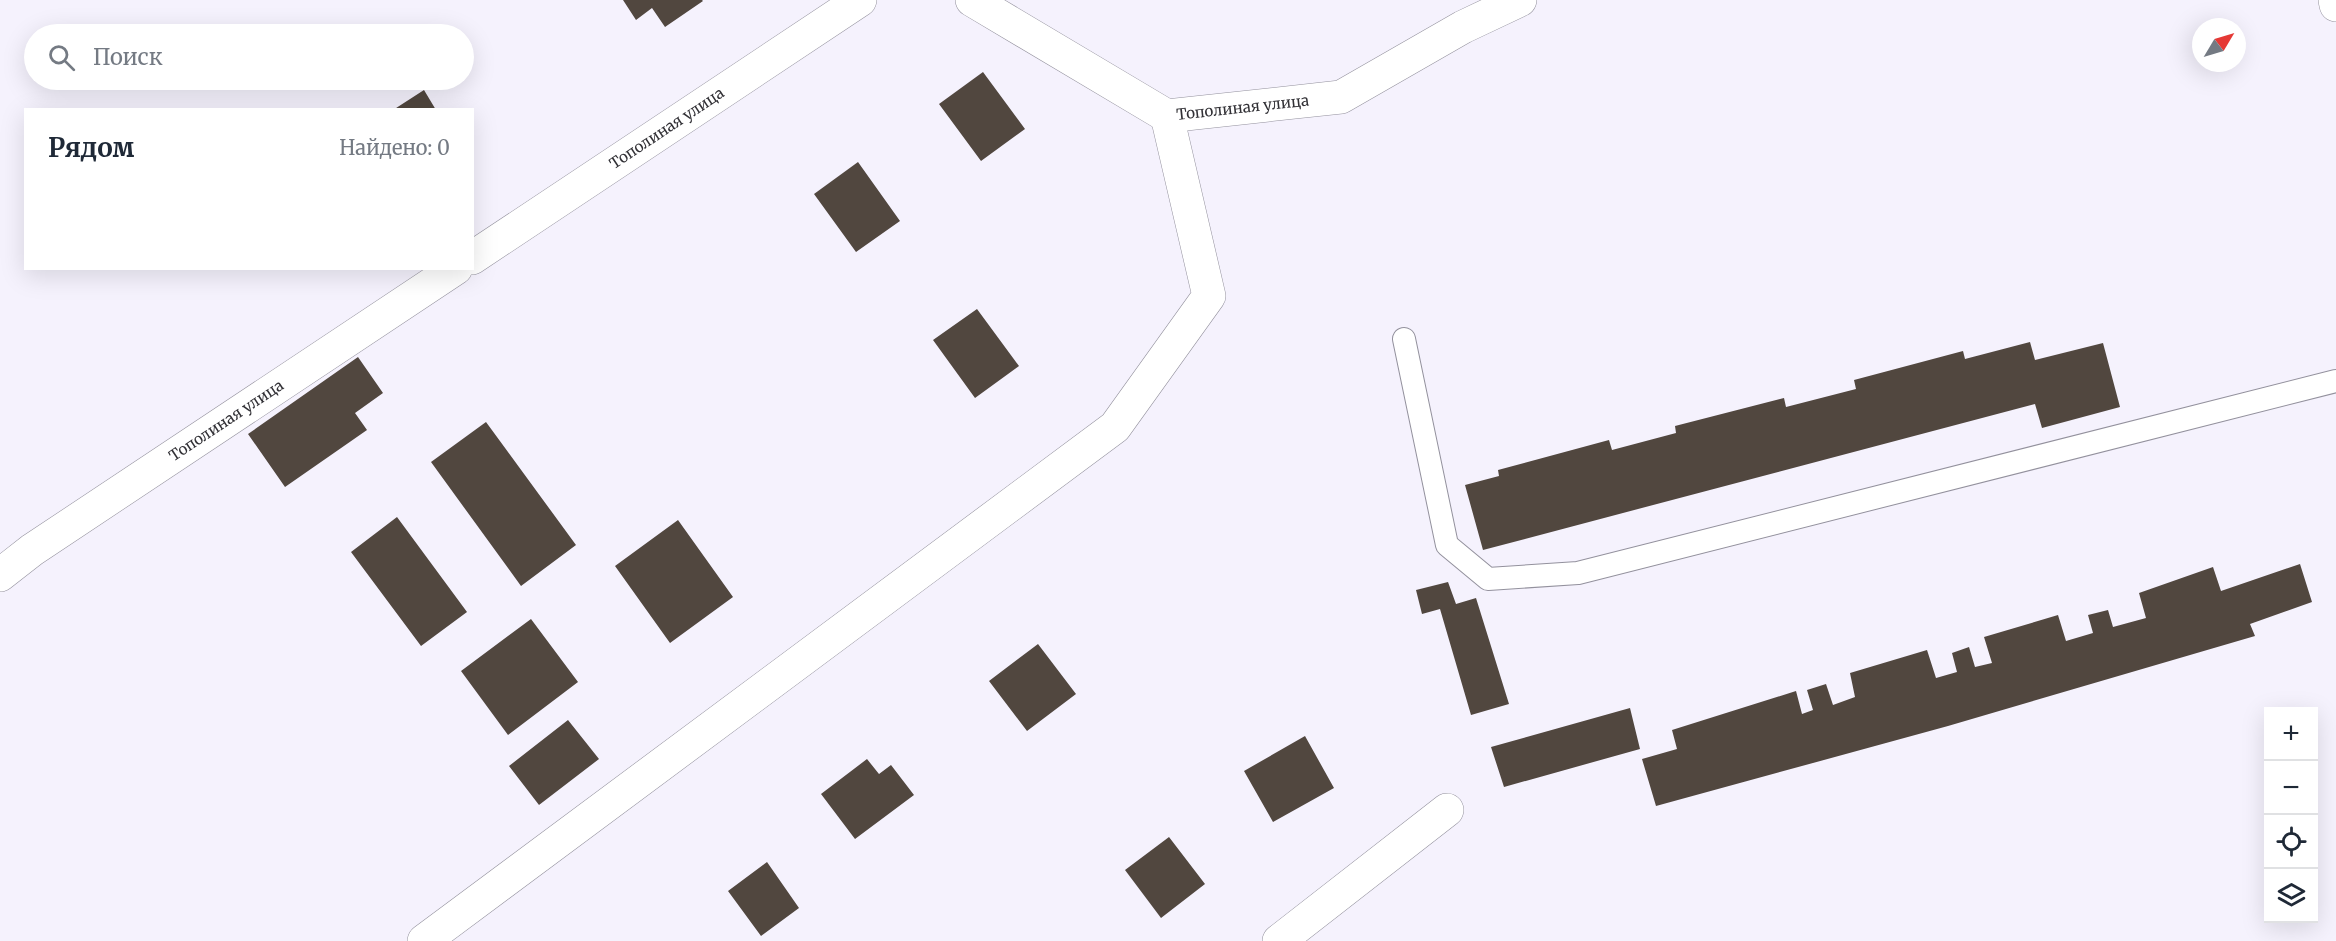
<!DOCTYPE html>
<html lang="ru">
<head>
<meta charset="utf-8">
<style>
	body { margin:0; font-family:Merriweather,serif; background:#f6f6f7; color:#1f2937 }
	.controls { position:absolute; right:18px; bottom:18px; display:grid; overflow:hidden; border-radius:0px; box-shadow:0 6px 24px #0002 }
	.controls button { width:54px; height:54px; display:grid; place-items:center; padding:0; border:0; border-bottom:2px solid #e0e1e3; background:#fff; color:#1f2937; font:30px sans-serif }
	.compass { position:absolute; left:2192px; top:18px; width:54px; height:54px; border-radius:50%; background:#fff; box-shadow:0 6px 24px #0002; rotate:52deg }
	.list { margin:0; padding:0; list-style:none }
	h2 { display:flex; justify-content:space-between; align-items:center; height:78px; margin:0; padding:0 24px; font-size:26px }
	h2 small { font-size:20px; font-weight:400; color:#747a83 }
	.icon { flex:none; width:33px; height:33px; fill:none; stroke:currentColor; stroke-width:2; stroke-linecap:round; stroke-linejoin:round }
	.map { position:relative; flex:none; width:2336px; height:941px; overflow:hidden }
	.search { position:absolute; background:#fff; box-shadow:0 6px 24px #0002; left:24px; top:24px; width:450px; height:66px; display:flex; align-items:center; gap:15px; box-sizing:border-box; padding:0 21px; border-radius:33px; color:#747a83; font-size:22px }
	.panel { position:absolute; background:#fff; box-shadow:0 6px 24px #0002; left:24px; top:108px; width:450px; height:162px; border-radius:0px }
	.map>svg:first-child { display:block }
	.building { fill:#51473f }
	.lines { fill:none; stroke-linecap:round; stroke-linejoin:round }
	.lane-casing { stroke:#93919d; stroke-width:24 }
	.street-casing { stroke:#93919d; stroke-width:34 }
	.secondary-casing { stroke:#93919d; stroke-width:34 }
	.lane { stroke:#fff; stroke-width:22 }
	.street { stroke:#fff; stroke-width:33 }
	.secondary { stroke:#fff; stroke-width:33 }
	.labels { text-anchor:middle; stroke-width:6; stroke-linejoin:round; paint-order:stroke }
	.street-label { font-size:15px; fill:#323136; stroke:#fff }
</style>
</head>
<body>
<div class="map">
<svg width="2336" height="941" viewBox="0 0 2336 941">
	<rect width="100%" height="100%" fill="#f5f2fd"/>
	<path class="building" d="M623 0H702L703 1 665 27 652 8 636 20Z
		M983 72 1025 129 981 161 939 104Z
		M424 90 436 110H393Z
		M858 162 900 221 856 252 814 194Z
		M977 309 1019 366 975 398 933 340Z
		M2030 342 2035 360 2103 343 2120 407 2042 428 2035 404 1483 550 1465 485 1499 476 1498 470 1609 440 1612 450 1676 433 1675 426 1784 398 1786 407 1856 389 1854 380 1963 351 1965 359Z
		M358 357 383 393 355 413 367 430 285 487 248 434Z
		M486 422 576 545 521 586 431 462Z
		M397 517 467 612 421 646 351 552Z
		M678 520 733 597 670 643 615 566Z
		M2300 564 2312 602 2250 624 2255 636 1948 726 1656 806 1642 759 1677 749 1672 730 1796 691 1802 714 1813 710 1807 690 1826 684 1833 705 1855 697 1850 673 1927 650 1936 678 1957 672 1952 653 1969 647 1975 667 1992 663 1984 637 2058 615 2066 641 2093 633 2088 615 2108 610 2113 627 2146 618 2139 593 2213 567 2221 591Z
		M1448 582 1456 604 1476 598 1509 704 1471 715 1440 609 1422 614 1416 590Z
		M531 619 578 682 508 735 461 671Z
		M1038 644 1076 694 1027 731 989 681Z
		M1630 708 1640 749 1504 787 1491 747Z
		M568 720 599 759 539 805 509 766Z
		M1305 736 1334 788 1273 822 1244 771Z
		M867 759 879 774 891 765 914 795 855 839 821 794Z
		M1169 837 1205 884 1161 918 1125 870Z
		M767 862 799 908 761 936 728 891Z"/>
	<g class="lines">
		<g class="lane-casing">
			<path id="lane" d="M1404 339 1447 545 1488 579 1578 573 2336 381"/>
		</g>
		<g class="street-casing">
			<g id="street">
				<path id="s1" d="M972 0 1167 116 1341 97 1463 27 1520 0"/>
				<path id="s2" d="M472 258 860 0"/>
				<path id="s3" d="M0 575 32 550 456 268"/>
				<path d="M424 941 1115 427 1209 296 1167 116"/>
				<path d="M1279 941 1447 810"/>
			</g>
		</g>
		<g class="secondary-casing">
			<path id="secondary" d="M2335 0 2336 5"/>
		</g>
		<use href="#lane" class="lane"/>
		<use href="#street" class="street"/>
		<use href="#secondary" class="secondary"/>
	</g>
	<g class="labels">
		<g class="street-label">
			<text dy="5" stroke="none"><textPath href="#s1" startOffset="303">Тополиная улица</textPath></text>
			<text dy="5" stroke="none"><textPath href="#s2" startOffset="234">Тополиная улица</textPath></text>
			<text dy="5" stroke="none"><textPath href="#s3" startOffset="274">Тополиная улица</textPath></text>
		</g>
	</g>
</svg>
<div class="controls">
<button>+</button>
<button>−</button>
<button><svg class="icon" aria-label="locate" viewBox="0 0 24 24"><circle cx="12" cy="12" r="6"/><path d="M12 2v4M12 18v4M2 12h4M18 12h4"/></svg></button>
<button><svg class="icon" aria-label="layers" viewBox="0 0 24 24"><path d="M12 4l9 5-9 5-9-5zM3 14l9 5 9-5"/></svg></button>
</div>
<svg class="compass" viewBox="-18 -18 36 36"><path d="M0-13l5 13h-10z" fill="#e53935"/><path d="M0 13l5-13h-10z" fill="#747a83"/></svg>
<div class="search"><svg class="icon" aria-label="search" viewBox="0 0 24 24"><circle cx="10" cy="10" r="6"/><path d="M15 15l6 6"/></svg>Поиск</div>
<section class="panel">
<h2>Рядом<small>Найдено: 0</small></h2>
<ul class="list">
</ul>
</section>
</div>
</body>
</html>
